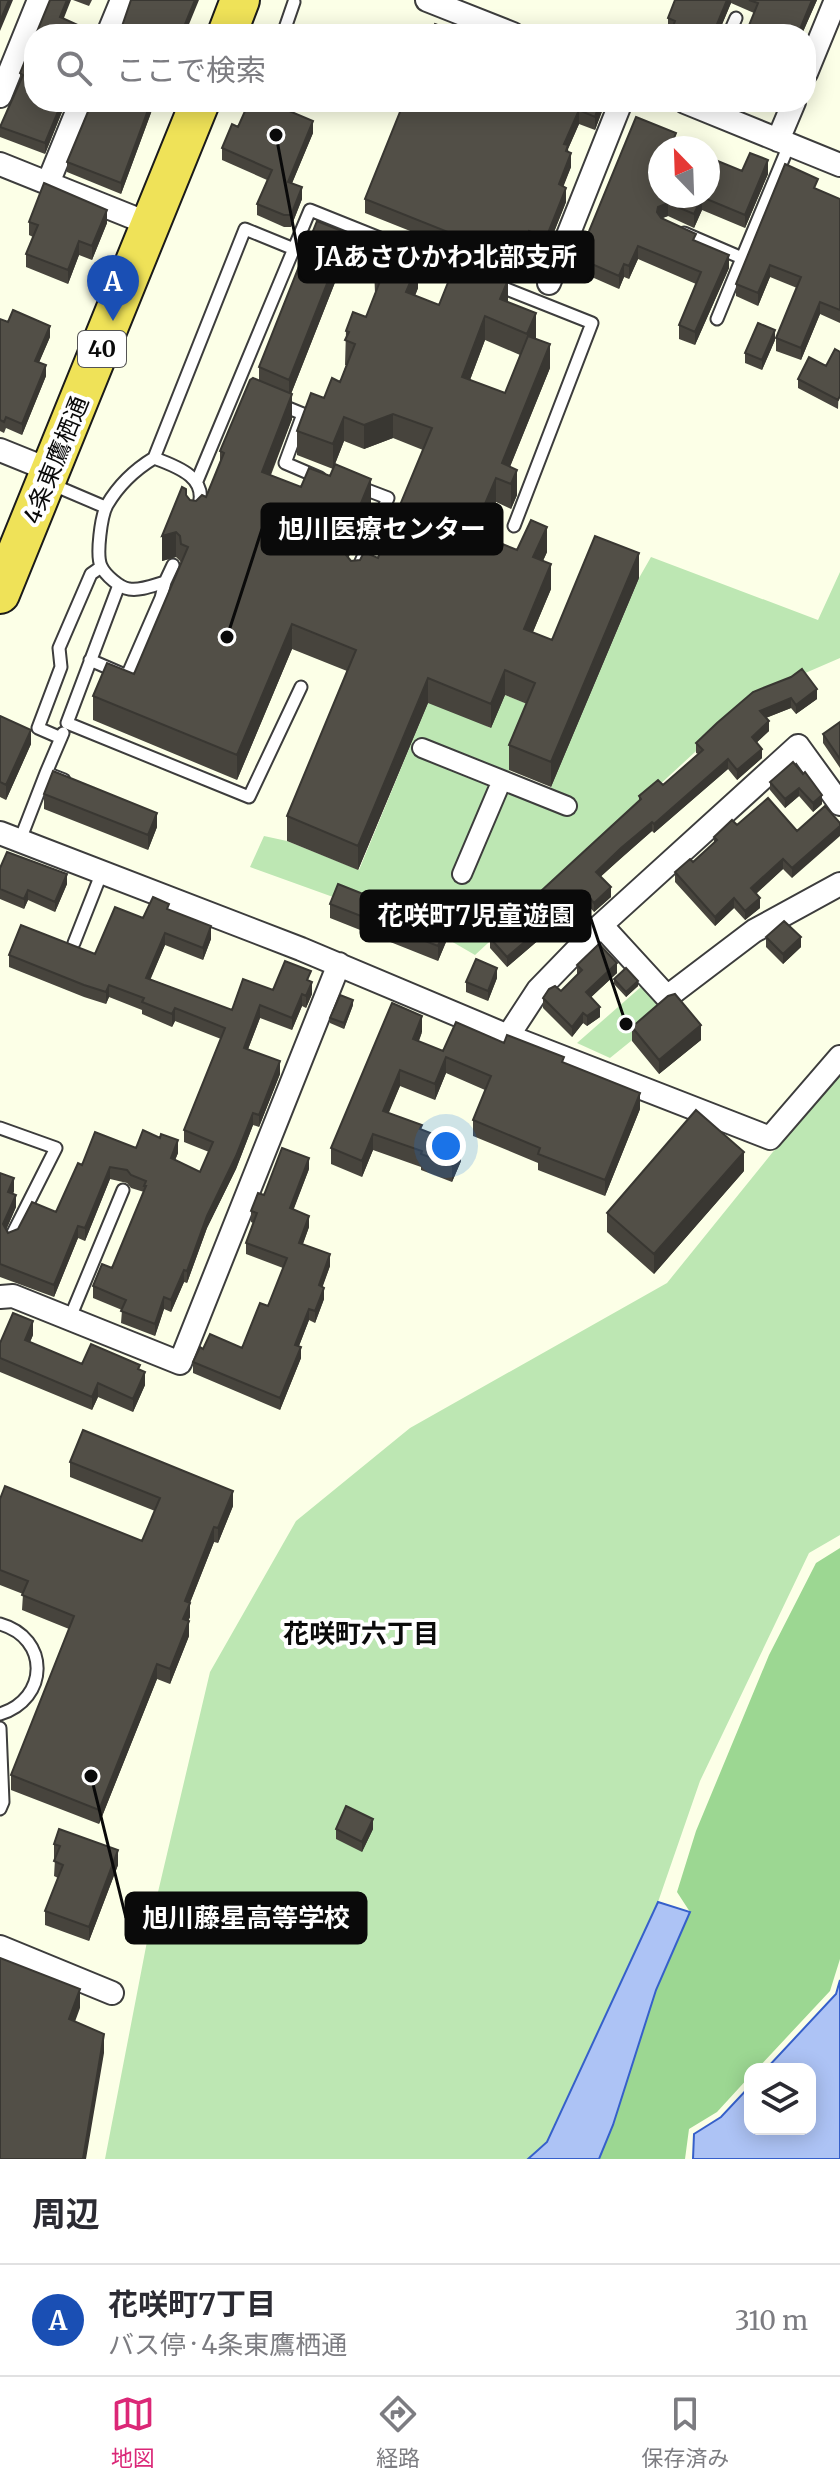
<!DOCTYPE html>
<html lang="ja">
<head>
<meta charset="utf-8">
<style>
	body { margin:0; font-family:Merriweather,"Noto Sans JP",serif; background:#f2f2f3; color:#2b2b33 }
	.controls { position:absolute; right:24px; bottom:24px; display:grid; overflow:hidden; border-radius:16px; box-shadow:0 4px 20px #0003 }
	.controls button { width:72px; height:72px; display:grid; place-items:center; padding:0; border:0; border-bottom:2px solid #e1e1e2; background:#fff; color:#2b2b33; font:40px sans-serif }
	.compass { position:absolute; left:648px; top:136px; width:72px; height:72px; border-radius:50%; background:#fff; box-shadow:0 4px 20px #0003; rotate:337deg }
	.you { position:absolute; left:446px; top:1146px; width:28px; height:28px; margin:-20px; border:6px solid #fff; border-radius:50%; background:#1a73e8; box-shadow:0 0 0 12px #1a73e833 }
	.badge { display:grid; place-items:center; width:52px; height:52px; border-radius:50%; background:#db2777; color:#fff; font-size:26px; font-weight:700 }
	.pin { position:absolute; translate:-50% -66px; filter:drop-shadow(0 2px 4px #0008) }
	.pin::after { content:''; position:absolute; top:42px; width:28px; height:24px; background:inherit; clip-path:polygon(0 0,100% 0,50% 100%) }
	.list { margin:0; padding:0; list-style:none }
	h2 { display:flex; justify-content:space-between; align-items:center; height:104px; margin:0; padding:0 32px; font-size:34px }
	h2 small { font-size:26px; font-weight:400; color:#7c7c81 }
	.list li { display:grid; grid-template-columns:52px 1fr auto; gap:24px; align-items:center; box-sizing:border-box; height:112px; padding:0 32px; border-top:2px solid #e1e1e2 }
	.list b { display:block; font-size:30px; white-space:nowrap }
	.list p { margin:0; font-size:26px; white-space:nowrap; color:#7c7c81 }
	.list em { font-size:26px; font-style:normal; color:#7c7c81 }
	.icon { flex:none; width:44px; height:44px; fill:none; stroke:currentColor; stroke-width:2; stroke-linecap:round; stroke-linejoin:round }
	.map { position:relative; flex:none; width:840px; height:2159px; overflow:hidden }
	.search { position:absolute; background:#fff; box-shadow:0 4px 20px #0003; left:24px; right:24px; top:24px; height:88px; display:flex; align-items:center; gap:20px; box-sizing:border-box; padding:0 28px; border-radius:32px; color:#7c7c81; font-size:30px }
	.sheet { height:216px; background:#fff }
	nav { display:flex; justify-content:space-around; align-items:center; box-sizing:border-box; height:112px; border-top:2px solid #e1e1e2; background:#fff; font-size:22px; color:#7c7c81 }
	nav a { display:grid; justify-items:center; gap:4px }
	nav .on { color:#db2777 }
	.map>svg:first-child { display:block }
	.green { fill:#bde7b3 }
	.forest { fill:#9cd792 }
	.water { fill:#adc3f5; stroke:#3660ca; stroke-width:2 }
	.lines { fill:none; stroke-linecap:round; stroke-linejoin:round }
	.service-casing { stroke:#3d3d3d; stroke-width:15 }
	.pedestrian-casing { stroke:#3d3d3d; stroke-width:22 }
	.minor-casing { stroke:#3d3d3d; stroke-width:26 }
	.trunk-casing { stroke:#1b1b1b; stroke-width:42 }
	.service { stroke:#fff; stroke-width:11 }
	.pedestrian { stroke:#fff; stroke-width:18 }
	.minor { stroke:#fff; stroke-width:22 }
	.trunk { stroke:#efe258; stroke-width:38 }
	.wall { fill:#47443d; fill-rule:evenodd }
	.shaded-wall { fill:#393732 }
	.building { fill:#524f47; stroke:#393732; stroke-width:2 }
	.labels { text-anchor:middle; stroke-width:8; stroke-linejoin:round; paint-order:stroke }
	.shield { fill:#fff; stroke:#545454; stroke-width:2 }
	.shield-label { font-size:22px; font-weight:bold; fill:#0a0a0a }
	.street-label { font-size:24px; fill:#0a0a0a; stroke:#fff }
	.neighbourhood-label { font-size:26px; font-weight:bold; fill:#0a0a0a; stroke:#fff }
	.leader { fill:none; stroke:#0a0a0a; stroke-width:3 }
	.callout-dot { fill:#0a0a0a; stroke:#fff; stroke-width:3 }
	.callout { fill:#0a0a0a; stroke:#0a0a0a; stroke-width:3 }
	.callout-label { font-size:26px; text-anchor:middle; font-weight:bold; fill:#fff }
</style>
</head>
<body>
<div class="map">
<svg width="840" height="2159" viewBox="0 0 840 2159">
	<rect width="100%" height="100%" fill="#fcffe7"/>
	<path class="green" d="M651 557 818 620 840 572V658L759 693 475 955 444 937 250 867 264 836 287 841 359 870 432 693 490 728 505 695 535 707 509 772 550 789 639 578Z
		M650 979 673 1007 610 1058 577 1043Z
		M840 1074V1535L809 1553 700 1781 658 1902 547 2142 528 2159H105L150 1926 210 1672 296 1521 410 1428 667 1283 772 1153Z"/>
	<path class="forest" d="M840 1548V1959L830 1991 757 2069H750V2076L717 2112 689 2129 685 2159H599L613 2125 656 1990 690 1912 677 1892 696 1831 769 1655 816 1563Z"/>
	<path class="water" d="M658 1902 690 1912 656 1990 613 2125 599 2159H528L547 2142Z
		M840 1980V2159H693L694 2134 721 2117 750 2086V2129H810V2069H766L836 1994Z"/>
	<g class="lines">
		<g class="service-casing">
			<path id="service" d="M235 26 257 34
				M283 34 294 2
				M729 34 736 18
				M684 233 742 258 789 145
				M494 284 592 323 514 526
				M717 319 742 258
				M281 405 303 414 285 463 320 478
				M154 458 245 229 294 249
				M197 481 310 210 467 273
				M51 484 105 507
				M359 487 388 498 360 564
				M173 565 165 582C154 585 141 591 129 589 120 588 105 575 101 566 96 555 101 516 107 505 118 486 136 469 154 458 179 467 211 479 197 511
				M119 585 67 723 249 797 301 687
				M90 660 127 676 161 598 165 582
				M61 738 38 728 61 667 59 648 91 574 101 567
				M46 773 63 733
				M20 840 46 773 64 780
				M74 943 102 872
				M0 1128 56 1148 11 1237
				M69 1320 123 1190
				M0 1624C50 1638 49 1699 0 1714
				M0 1728 3 1802 0 1809"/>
		</g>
		<g class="pedestrian-casing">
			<path id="pedestrian" d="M422 748 567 806
				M462 874 502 780"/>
		</g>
		<g class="minor-casing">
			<path id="minor" d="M427 0 513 34
				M108 34 122 0
				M806 73 836 0
				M0 96 39 0
				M685 102 840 165
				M778 140 794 102
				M0 164 152 225
				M48 183 81 102
				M549 283 621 102
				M0 450 52 471
				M0 833 301 949 508 1036 770 1138 840 1057
				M601 925 667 997 754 931 840 884
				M508 1036 538 990 601 925 798 746 840 804
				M0 1297 13 1296 180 1363 339 964
				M0 1947 112 1993"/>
		</g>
		<g class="trunk-casing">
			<path id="trunk" d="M227 34 240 0
				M0 594 200 102"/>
		</g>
		<use href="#service" class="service"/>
		<use href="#pedestrian" class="pedestrian"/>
		<use href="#minor" class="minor"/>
		<use href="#trunk" class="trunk"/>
	</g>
	<path class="wall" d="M73 0H92L89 6Z
		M675 0H817L802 34H748V28L754 13 731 3 718 34H670L671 30 668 29V18Z
		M34 39V102H66L45 154 0 137V127L20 82V73Z
		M92 102H155L121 194 67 172V162Z
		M404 102H605L595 130 579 124 568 149 571 167 563 186 566 202 546 252 529 245 526 253 522 251 513 272 365 213V199Z
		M756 102H774L771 108Z
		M238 127 313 133 292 183 302 199 291 227H284L257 215V204L267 180 222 160V148Z
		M676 144 742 171 768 174 745 228 702 210 694 228 668 216 662 218 696 241 729 268 695 345 679 339V325L696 284 638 259 629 279 624 277 619 289 578 271V258Z
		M818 190 840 199V323L820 314 801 360 776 351V338L797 288 770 277 758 306 736 296V284Z
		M29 222 107 223 92 260 79 255 68 284 26 267V254L33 237 29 235Z
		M347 252 291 394 292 419 271 475 301 487 330 476 333 469 297 455V431L324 398 340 382 346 365H345L346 331 366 317 375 293 374 268 418 288 415 296 439 305 508 302 535 338 550 368 510 467 517 495 511 509 496 502 482 536 517 550 547 552 543 561 551 589 533 632 552 640 639 578 551 787 509 770V745L527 704 505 695 491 728 428 703 358 870 287 841V816L347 671 292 649 237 780 93 720V696L134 674 181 564 180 561 176 557 162 561 186 495 190 500 196 501 206 497 220 462V451L259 380V367ZM485 340 520 355 505 393 470 380ZM393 438 423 450 378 558 351 561 348 558 371 504 335 464 344 441 364 449Z
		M0 319 50 337 39 362 46 376 22 435 6 428 4 433 0 431Z
		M775 340 762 370 745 363V353Z
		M840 352 838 409 798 388V379L826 366Z
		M753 692 817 699 796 714 791 708 766 718 769 731 757 742 762 758 737 780 728 769 654 833 652 831 600 877 611 897 594 912 584 901 555 921V926L507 967 490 948V938L639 801V796L663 785 698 754 696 753V743Z
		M0 716 31 744 6 800 0 797Z
		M840 722V768L823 743V734Z
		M803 774 822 804 813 812 799 796 785 808 770 790V782Z
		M44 794 157 827 148 850 44 809Z
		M737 825 797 831 792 878 783 869 756 894 760 908 745 920 734 908 715 926 675 882V872L693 862 714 843V837Z
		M0 868 67 884 55 912 28 900 24 909 0 899Z
		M330 904 446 942 438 961 330 918Z
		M169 910 211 939 203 960 165 945 150 979 232 1010 273 990 311 982 312 994 306 1008 302 1006 292 1030 260 1018 248 1049 280 1074 259 1127 253 1125 236 1169 207 1228 187 1283 184 1282 171 1312 164 1309 155 1336 121 1323 122 1310 93 1298V1286L112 1268 144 1192 131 1188 127 1183 110 1179 85 1241 78 1238 54 1297 0 1277V1173L14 1191 13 1194 16 1207 6 1230 8 1233 56 1212 82 1165 136 1148 178 1153 175 1160 200 1172 209 1152 184 1142V1130L221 1039 175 1021 172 1027 142 1014V1010L109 997 106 1004 84 997 9 967V955L95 954 143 918Z
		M766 937 801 947 783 964 766 947Z
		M577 965 617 973 591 997 600 1017 587 1026 583 1023 572 1037 543 1008V998L561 991 577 975Z
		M497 978 488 1001 466 992V982Z
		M614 979 638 986 626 997 614 984Z
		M353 1005 344 1029 330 1023V1018Z
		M632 1027 701 1040 659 1074 632 1041Z
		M422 1032 419 1041 443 1051 504 1043 564 1063 640 1109 605 1196 538 1170V1163L473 1136V1120L485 1090 446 1073 435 1100 400 1086 388 1113 422 1129 461 1161 452 1182 421 1170V1167L373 1150 362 1177 331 1164V1148Z
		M309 1169 293 1210 309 1227 303 1244 330 1266 322 1287 324 1299 315 1323 309 1320 299 1346 301 1358 280 1410 193 1373V1362L203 1349 242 1348 268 1306 283 1268 246 1254V1243L253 1223 251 1222V1211L264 1195Z
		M744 1171 654 1274 607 1232V1213Z
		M33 1335 30 1342 82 1364 140 1369 145 1385 133 1412 98 1397 92 1410 0 1372V1343Z
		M70 1462 233 1506 218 1543 214 1542 190 1603V1617L188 1621 189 1636 170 1684 157 1679 99 1824 11 1790V1775L69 1629 22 1610 23 1594 0 1585V1499L142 1541 155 1511 70 1477Z
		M336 1829H373L362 1852 336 1839Z
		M54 1844 118 1865 89 1941 45 1925V1911L58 1878 54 1876 55 1859 54 1858Z"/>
	<path class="shaded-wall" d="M9 0H13L0 31V21Z
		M67 0H71L60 28V17Z
		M195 0H199L185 34H181Z
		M727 0H731V3L718 34H713Z
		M812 0H817L802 34H798Z
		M62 102H66L45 154V143Z
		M151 102H155L121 194V183Z
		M600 102H605V104L595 130V117Z
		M579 110V124L568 149V159L564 144Z
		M313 121V133L288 193V182Z
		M571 153V167L559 198V184Z
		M768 160V174L745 228V215Z
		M302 187V199L291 227V215Z
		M566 188V202L546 252V238Z
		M702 197V210L694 228V214Z
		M668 203V216L658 220V207Z
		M107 210V223L92 260V246Z
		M529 231V245L526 253V239Z
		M347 233V252L289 399V380Z
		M522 238V251L513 272V258Z
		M79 241V255L68 284V270Z
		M638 246V259L629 279V266Z
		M729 255V268L695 345V332Z
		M418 264V288L406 317V292Z
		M624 264V277L619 289V276Z
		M770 265V277L758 306V293Z
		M508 280V304L500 323V299Z
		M820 302V314L801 360V348Z
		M536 313V338L527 359V334Z
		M485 316V340L462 401V377Z
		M50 326V337L35 372V361Z
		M775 330V340L762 370V360Z
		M550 344V368L504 481 502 463Z
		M46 365V376L22 435V424Z
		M292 394V419L262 496V472Z
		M393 414V438L364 449V425Z
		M344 417V441L333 469V444Z
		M517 470V495L511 509V484Z
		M496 478V502L473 557V532Z
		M371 479V504L348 559V570L344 544Z
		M547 527V552L533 582V557Z
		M176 532V557L162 561V536Z
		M639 553V578L551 787V762Z
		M551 564V589L524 653V629Z
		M292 624V649L237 780V755Z
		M505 670V695L491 728V704Z
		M428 678V703L358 870V846Z
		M817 689V699L796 714V705Z
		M791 698V708L760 720V711Z
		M769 721V731L752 747V737Z
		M31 730V744L6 800V785Z
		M762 749V758L737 780V770Z
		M728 759V769L654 833V824Z
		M799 788V796L785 808V799Z
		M822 795V804L813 812V803Z
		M157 813V827L148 850V835Z
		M652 822V831L621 858 596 881V872L621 848Z
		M840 826V836L792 878V868Z
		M783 859V869L751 898V888Z
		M67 874V884L55 912V902Z
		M611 887V897L594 912V903Z
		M28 890V900L24 909V899Z
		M584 891V901L555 921V926L507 967V957L553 914Z
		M734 898V908L715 926V917Z
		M760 898V908L745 920V911Z
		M211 926V939L203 960V948Z
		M446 927V942L438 961V946Z
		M165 933V945L146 990V978Z
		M801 937V947L783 964V954Z
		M617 963V973L586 1002V992Z
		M497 968V978L488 1001V991Z
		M638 981V986L626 997V992Z
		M312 982V994L306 1008V996Z
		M109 985V997L106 1004V992Z
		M302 994V1006L292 1030V1018Z
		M353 1000V1005L344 1029V1023Z
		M260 1005V1018L244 1060V1048Z
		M600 1007V1017L587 1026V1016Z
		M175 1008V1021L172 1027V1014Z
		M583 1013V1023L572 1037V1027Z
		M422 1016V1032L413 1055V1039Z
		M701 1025V1040L659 1074V1060Z
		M446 1057V1073L435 1100V1084Z
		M280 1061V1074L259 1127V1115Z
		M400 1070V1086L383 1127V1111Z
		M640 1093V1109L605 1196V1180Z
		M253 1113V1125L236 1169 207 1228 187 1283V1271L207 1216Z
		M373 1134V1150L362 1177V1161Z
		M178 1140V1153L171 1170V1158Z
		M461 1145V1161L452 1182V1166Z
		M744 1152V1171L654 1274V1254Z
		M309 1158V1169L290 1219V1208Z
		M110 1167V1179L85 1241V1228Z
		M14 1178V1191L8 1204V1192Z
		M16 1195V1207L3 1237V1224Z
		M309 1216V1227L299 1254V1243Z
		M78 1226V1238L54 1297V1285Z
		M330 1254V1266L319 1297V1285Z
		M184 1270V1282L171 1312V1300Z
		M324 1288V1299L315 1323V1311Z
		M164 1297V1309L155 1336V1324Z
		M309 1309V1320L295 1356V1345Z
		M33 1321V1335L25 1354V1340Z
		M301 1347V1358L280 1410V1398Z
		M145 1372V1385L133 1412V1399Z
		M98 1383V1397L92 1410V1397Z
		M233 1491V1506L218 1543V1528Z
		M214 1527V1542L185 1615V1601Z
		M190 1603V1617L183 1633V1619Z
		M189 1621V1636L170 1684V1669Z
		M157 1664V1679L99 1824V1810Z
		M373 1819V1829L362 1852V1842Z
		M118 1850V1865L89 1941V1927Z
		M80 1989V2008L69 2038V2019Z
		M104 2034V2053L86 2159H83Z"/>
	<path class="building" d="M0 0H9L0 21Z
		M50 0H67L60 17 91 31 90 34H36Z
		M131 0H195L181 34H116L121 29Z
		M675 0H727L713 34H670L675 21 668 18Z
		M749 0H812L798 34H761L762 33 748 28 758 3Z
		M435 24 461 34H431Z
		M34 39V102H62L45 143 0 127 23 75 20 73Z
		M92 102H151L121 183 67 162Z
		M249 102H268L313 121 288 182 302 187 291 215H284L257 204 272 170 222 148 232 124 238 127Z
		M404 102H600L595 117 579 110 564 144 568 145 566 151 571 153 559 184 566 188 546 238 529 231 526 239 522 238 513 258 365 199Z
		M636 117 676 133 672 143 685 148H660V196H708V157L742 171 750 153 768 160 745 215 702 197 694 214 668 203 658 207 657 212 661 218 696 234 693 240 729 255 695 332 679 325 701 272 638 246 629 266 624 264 619 276 578 258Z
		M785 164 818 179 814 188 840 199V310L820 302 801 348 776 338 801 277 770 265 758 293 736 284Z
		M44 183 107 210 92 246 79 241 68 270 26 254 38 225 29 222Z
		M317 221 347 233 289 380 259 367Z
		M382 250 418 264 406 292 439 305 457 260 508 280 500 299 536 313 527 334 485 316 462 377 505 393 528 336 550 344 502 463 517 470 511 484 496 478 473 532 517 550 531 520 547 527 533 557 551 564 524 629 552 640 595 536 639 553 551 762 509 745 535 683 505 670 491 704 428 678 358 846 287 816 356 650 292 624 237 755 93 696 107 663 134 674 188 547 181 544 180 536 176 532 162 536 182 487 186 489V495L190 500 196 501 202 495 206 497 224 453 220 451 250 380 253 378 292 394 262 472 301 487 309 468 330 476 335 464 371 479 344 544 348 546 346 555 351 561 360 560 364 552 378 558 432 428 393 414 364 425 344 417 333 444 297 431 311 393 324 398 332 378 340 382 355 344 345 340 349 332 346 331 353 312 366 317 384 271 374 268Z
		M13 310 50 326 35 361 46 365 22 424 6 417 4 422 0 420V319L8 322Z
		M758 323 775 330 762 360 745 353Z
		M835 349 840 352V396L838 400 798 379 809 357 826 366Z
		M802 669 817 689 796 705 791 698 760 711 769 721 752 737 762 749 737 770 728 759 654 824 652 822 621 848 596 872 611 887 594 903 584 891 553 914 555 916 507 957 490 938 641 799 639 796 658 780 663 785 703 750 696 743 717 723 753 692 791 677Z
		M0 716 31 730 6 785 0 782Z
		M840 722V759L823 734Z
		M793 762 803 774 805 772 822 795 813 803 799 788 785 799 770 782Z
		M53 771 157 813 148 835 44 794Z
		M768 798 797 831 825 806 840 823V826L792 868 783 859 751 888 760 898 745 911 734 898 715 917 675 872 690 859 693 862 717 840 714 837 732 820 737 825Z
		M7 852 67 874 55 902 28 890 24 899 0 889V868Z
		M338 884 446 927 438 946 330 904Z
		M153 897 169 904 167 909 211 926 203 948 165 933 146 978 232 1010 243 979 273 990 285 961 311 971 307 980 312 982 306 996 302 994 292 1018 260 1005 244 1048 280 1061 259 1115 253 1113 236 1156 207 1216 187 1271 184 1270 171 1300 164 1297 155 1324 121 1311 126 1300 93 1286 102 1264 112 1268 146 1186H144L146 1181 131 1175 127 1170 110 1167 85 1228 78 1226 54 1285 0 1264V1173L14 1178 8 1192 16 1195 3 1224 8 1233 18 1229 32 1202 56 1212 78 1163 82 1165 95 1132 136 1148 143 1130 160 1138 161 1134 178 1140 171 1158 200 1172 213 1142 184 1130 225 1028 175 1008 172 1014 142 1002 144 998 109 985 106 992 84 985 9 955 21 925 95 954 115 907 143 918Z
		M784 921 801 937 783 954 766 937Z
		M599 944 617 963 586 992 600 1007 587 1016 583 1013 572 1027 543 998 549 989 555 986 561 991 582 970 577 965Z
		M476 959 497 968 488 991 466 982Z
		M626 968 638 981 626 992 614 979Z
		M675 994 701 1025 659 1060 632 1027 668 996Z
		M340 995 353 1000 344 1023 330 1018Z
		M392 1003 422 1016 413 1039 443 1051 456 1022 504 1043 507 1035 564 1057 562 1062 640 1093 605 1180 538 1154 540 1148 473 1120 491 1076 446 1057 435 1084 400 1070 383 1111 422 1125 420 1129 461 1145 452 1166 421 1154 422 1151 373 1134 362 1161 331 1148Z
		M696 1110 744 1152 654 1254 607 1213Z
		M282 1148 309 1158 290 1208 309 1216 299 1243 330 1254 319 1285 324 1288 315 1311 309 1309 295 1345 301 1347 280 1398 193 1362 200 1347 203 1349 210 1334 242 1348 260 1303 268 1306 287 1258 246 1243 257 1213 251 1211 258 1193 264 1195Z
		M13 1313 33 1321 25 1340 82 1364 91 1344 140 1365 138 1369 145 1372 133 1399 98 1383 92 1397 0 1358V1343Z
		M83 1430 233 1491 218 1528 214 1527 185 1601 190 1603 183 1619 189 1621 170 1669 157 1664 99 1810 11 1775 74 1616 22 1595 28 1581 0 1570V1499L5 1486 142 1541 160 1498 70 1462Z
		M346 1806 373 1819 362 1842 336 1829Z
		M59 1829 118 1850 89 1927 45 1911 63 1865 54 1861 60 1846 54 1844Z
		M0 1958 80 1989 69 2019 104 2034 83 2159H0Z"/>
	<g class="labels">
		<rect class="shield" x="78" y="331" width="48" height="36" rx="6"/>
		<g class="shield-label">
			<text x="102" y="357">40</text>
		</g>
		<g class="street-label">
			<text transform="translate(56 460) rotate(-68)" y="8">4条東鷹栖通</text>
		</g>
		<g class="neighbourhood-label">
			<text x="361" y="1643">花咲町六丁目</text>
		</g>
	</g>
	<path class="leader" d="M276 135L299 257M227 637L262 529M626 1024L590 916M91 1776L126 1918"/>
	<g class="callout-dot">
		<circle cx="276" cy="135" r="8"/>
		<circle cx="227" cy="637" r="8"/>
		<circle cx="626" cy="1024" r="8"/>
		<circle cx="91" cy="1776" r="8"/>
	</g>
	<g class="callout">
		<rect x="299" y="232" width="294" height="50" rx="8"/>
		<rect x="262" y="504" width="240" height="50" rx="8"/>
		<rect x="361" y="891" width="229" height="50" rx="8"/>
		<rect x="126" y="1893" width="240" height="50" rx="8"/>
	</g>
	<g class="callout-label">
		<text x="446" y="266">JAあさひかわ北部支所</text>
		<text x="382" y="538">旭川医療センター</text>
		<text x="476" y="925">花咲町7児童遊園</text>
		<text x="246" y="1927">旭川藤星高等学校</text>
	</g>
</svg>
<div class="controls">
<button><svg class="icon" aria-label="layers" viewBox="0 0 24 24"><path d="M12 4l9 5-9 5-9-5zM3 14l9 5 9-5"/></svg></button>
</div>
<svg class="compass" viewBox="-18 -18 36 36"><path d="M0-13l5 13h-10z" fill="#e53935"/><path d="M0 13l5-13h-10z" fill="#7c7c81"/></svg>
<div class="you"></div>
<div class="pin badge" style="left:113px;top:321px;background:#1a4fb4">A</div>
<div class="search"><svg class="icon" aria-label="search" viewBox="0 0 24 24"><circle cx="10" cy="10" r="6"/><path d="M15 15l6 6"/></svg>ここで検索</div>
</div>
<section class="sheet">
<h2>周辺<small></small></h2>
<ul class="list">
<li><span class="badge" style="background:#1a4fb4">A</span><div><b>花咲町7丁目</b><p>バス停 · 4条東鷹栖通</p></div><em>310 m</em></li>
</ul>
</section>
<nav>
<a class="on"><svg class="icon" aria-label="map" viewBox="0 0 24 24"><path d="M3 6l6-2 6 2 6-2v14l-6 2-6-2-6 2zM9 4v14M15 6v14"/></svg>地図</a>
<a><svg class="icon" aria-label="directions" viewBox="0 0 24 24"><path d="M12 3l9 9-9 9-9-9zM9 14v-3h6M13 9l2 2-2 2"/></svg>経路</a>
<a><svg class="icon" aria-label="saved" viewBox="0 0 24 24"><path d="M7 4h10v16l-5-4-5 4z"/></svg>保存済み</a>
</nav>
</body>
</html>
